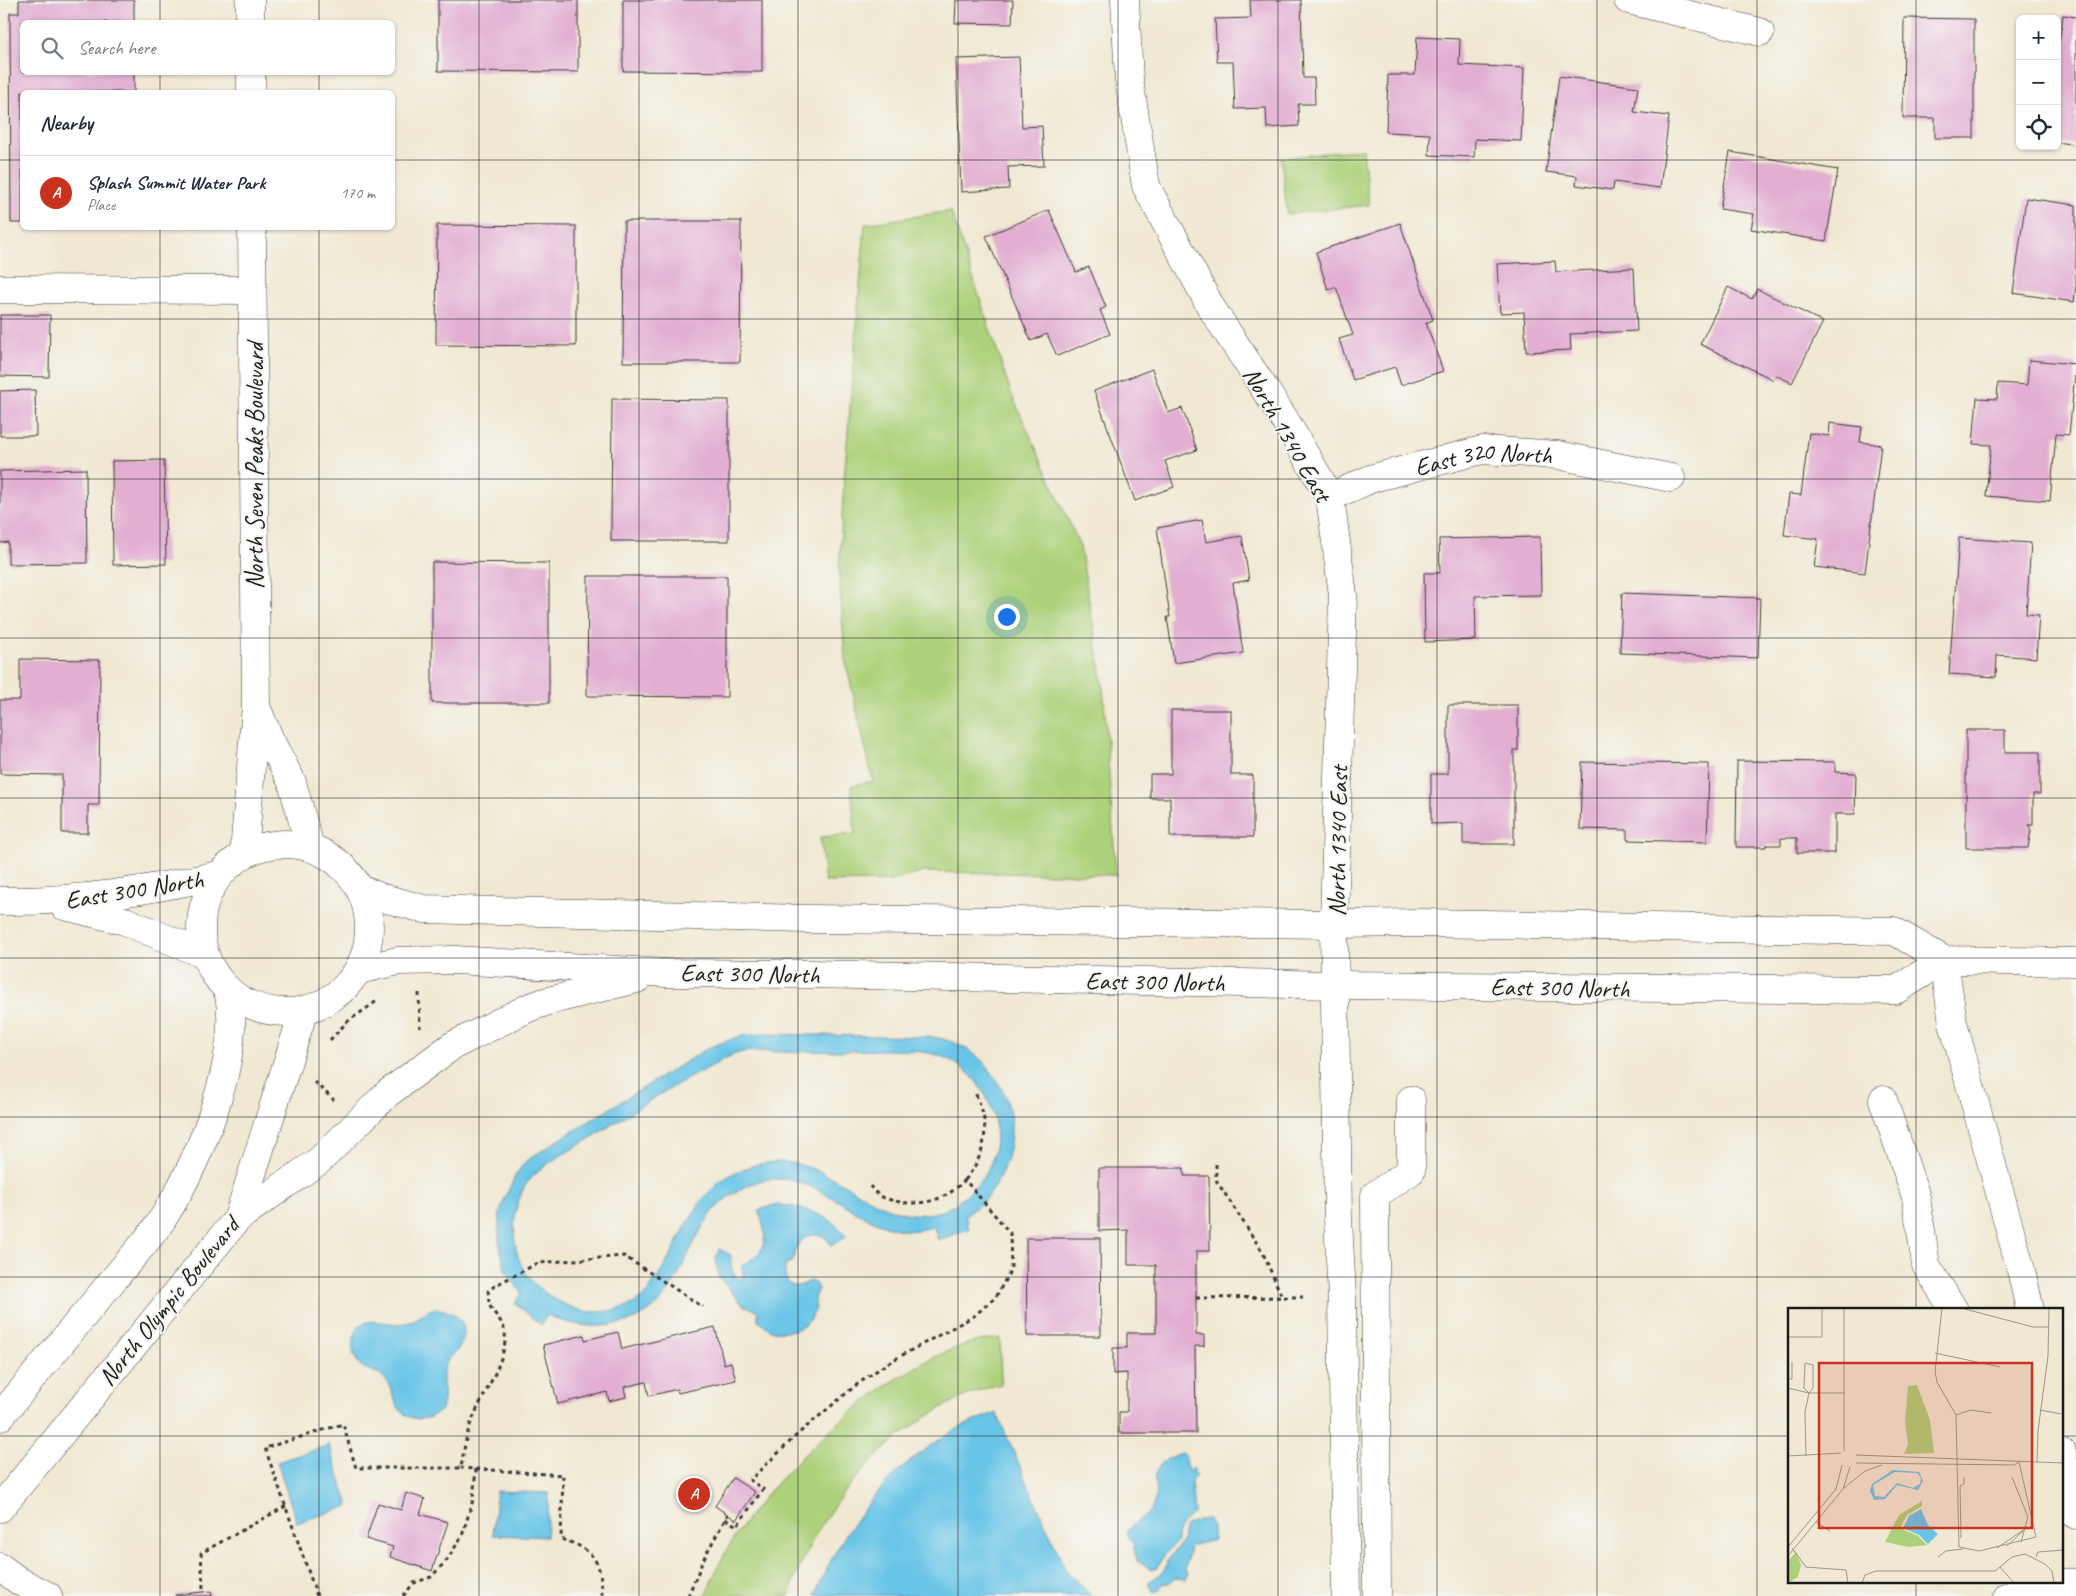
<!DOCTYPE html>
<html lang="en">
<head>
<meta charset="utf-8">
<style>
	body { margin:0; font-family:Caveat,sans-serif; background:#f2f2f3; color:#1f2937 }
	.controls { position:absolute; right:15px; top:15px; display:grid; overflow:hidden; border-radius:8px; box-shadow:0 1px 4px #0004 }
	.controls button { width:45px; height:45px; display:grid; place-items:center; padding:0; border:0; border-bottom:1px solid #e0e1e3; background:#fff; color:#1f2937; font:25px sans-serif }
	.you { position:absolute; left:1006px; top:616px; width:18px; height:18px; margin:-12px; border:4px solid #fff; border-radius:50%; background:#1a73e8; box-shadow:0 0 0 8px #1a73e833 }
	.badge { display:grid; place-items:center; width:32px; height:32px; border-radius:50%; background:#c8321e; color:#fff; font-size:16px; font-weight:700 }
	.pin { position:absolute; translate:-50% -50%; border:2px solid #fff; box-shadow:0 1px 5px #0006 }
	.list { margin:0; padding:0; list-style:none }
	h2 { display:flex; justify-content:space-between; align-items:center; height:65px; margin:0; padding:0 20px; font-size:21px }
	h2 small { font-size:16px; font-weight:400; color:#747a83 }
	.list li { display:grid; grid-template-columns:32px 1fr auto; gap:15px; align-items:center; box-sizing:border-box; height:75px; padding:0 20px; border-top:1px solid #e0e1e3 }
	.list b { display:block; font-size:19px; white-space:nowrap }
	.list p { margin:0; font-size:16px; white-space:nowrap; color:#747a83 }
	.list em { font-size:16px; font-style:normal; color:#747a83 }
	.icon { flex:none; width:28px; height:28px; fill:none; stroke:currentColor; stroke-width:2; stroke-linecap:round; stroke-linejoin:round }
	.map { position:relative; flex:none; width:2076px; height:1596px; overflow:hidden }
	.search { position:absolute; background:#fff; box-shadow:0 1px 4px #0004; left:20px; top:20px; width:375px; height:55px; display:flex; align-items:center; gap:12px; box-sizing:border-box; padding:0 18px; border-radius:8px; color:#747a83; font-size:19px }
	.panel { position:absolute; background:#fff; box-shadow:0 1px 4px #0004; left:20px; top:90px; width:375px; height:140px; border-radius:8px }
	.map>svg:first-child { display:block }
	.green { fill:#add17a; stroke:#64764b }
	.water { fill:#69c5e7; stroke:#427082; fill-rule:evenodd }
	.building { fill:#e2aed2 }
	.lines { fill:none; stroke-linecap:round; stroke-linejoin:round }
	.minor-casing { stroke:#3c3b37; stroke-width:29 }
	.path { stroke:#3c3b37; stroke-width:3; stroke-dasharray:4 4; stroke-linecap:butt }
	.minor { stroke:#fff; stroke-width:28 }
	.grid { fill:none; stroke:#1c1c1c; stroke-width:1; stroke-opacity:0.55 }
	.labels { text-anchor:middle; stroke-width:4; stroke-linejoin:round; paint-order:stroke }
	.street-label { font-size:25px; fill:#1c1c1c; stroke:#f6f6f2 }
	.inset-road { fill:none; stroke:#9b9689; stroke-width:1 }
	.view { fill:#c8321e; fill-opacity:0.15; stroke:#c8321e; stroke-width:2.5 }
	.inset-edge { fill:none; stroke:#1c1c1c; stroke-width:2.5 }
</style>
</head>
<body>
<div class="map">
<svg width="2076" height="1596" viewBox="0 0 2076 1596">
	<rect width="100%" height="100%" fill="#f6f6f2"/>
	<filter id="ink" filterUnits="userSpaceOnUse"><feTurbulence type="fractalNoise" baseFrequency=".02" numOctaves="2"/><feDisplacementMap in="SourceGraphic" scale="10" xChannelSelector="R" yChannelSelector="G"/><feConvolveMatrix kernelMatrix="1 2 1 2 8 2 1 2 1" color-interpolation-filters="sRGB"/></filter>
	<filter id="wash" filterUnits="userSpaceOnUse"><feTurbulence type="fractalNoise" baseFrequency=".0096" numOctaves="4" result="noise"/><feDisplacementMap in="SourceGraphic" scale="20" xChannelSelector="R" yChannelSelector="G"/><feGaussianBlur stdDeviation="1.12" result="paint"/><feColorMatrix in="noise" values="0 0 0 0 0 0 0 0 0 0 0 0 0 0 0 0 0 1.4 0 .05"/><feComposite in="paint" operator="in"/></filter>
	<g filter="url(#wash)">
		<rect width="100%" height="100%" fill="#f0e8d2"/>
		<path class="green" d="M1363 149 1369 205 1287 214 1281 158Z
			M951 211 1011 393 1080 546 1103 685 1116 875 924 872 891 881 825 882 820 837 855 834 851 786 873 781 845 659 839 569 844 480 865 224Z
			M1000 1338 1001 1384C903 1409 818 1501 789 1596H705C714 1575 723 1554 736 1535 781 1466 893 1363 974 1342 982 1340 992 1339 1000 1338Z"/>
		<path class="water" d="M762 1034 934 1037C949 1040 963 1045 975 1055 984 1061 992 1072 997 1081 1000 1086 1004 1092 1006 1098 1018 1131 1008 1171 986 1198 981 1205 972 1210 965 1215L969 1229 938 1240 934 1227C923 1229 912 1232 901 1230 852 1222 817 1171 764 1180 757 1181 749 1185 743 1188 678 1219 693 1312 617 1324 591 1329 571 1325 547 1315L541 1325 515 1303 522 1294 505 1270 499 1241V1227L500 1213 505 1197 517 1173 526 1161 557 1141 708 1048 740 1036ZM888 1050C911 1051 935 1050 955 1063 1003 1094 1012 1160 965 1196 957 1203 948 1210 938 1212 866 1231 823 1131 736 1172 694 1192 682 1241 658 1277 652 1285 646 1295 638 1301 629 1307 618 1309 608 1311 595 1313 583 1312 571 1307 549 1298 530 1285 520 1262 511 1240 512 1204 527 1183 543 1162 573 1150 594 1136 633 1111 672 1085 714 1065 722 1060 733 1054 742 1052 757 1050 772 1052 787 1052 820 1051 854 1051 888 1050Z
			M774 1205C789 1204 818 1212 831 1221 836 1224 841 1230 845 1234V1238L831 1245C820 1223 792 1239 794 1260L785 1265C784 1285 792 1292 810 1281L815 1283 818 1289 814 1298 816 1309C808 1323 804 1330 786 1331 783 1331 778 1332 774 1331 769 1330 763 1323 758 1320V1311L743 1305 718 1276 716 1258 719 1249 731 1255C730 1266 731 1272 739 1279L744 1276 741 1266C768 1252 769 1236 758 1210Z
			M436 1308C456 1312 472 1323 460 1346 456 1354 447 1358 444 1368 441 1380 446 1395 441 1410 432 1417 424 1421 413 1418 391 1412 397 1390 383 1377 376 1370 365 1371 359 1364 354 1358 352 1350 353 1343 359 1307 385 1328 406 1323 418 1321 424 1310 436 1308Z
			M996 1412 1066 1571 1092 1596 815 1595C842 1529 883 1475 944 1437 960 1426 978 1420 996 1412Z
			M329 1445 349 1506 297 1523 277 1462Z
			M1181 1453 1185 1456 1186 1466 1190 1472 1193 1467 1196 1476 1191 1481 1194 1513C1184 1521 1176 1528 1177 1542L1165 1554 1157 1569H1152L1137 1561 1133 1543 1127 1533C1131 1522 1142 1521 1149 1512 1167 1491 1137 1468 1181 1453Z
			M496 1491 549 1493 546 1537 493 1535Z
			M1206 1519 1210 1520 1212 1525 1214 1540 1190 1546 1185 1571 1188 1573 1186 1579 1175 1578 1169 1583 1163 1584 1158 1591 1154 1592 1149 1586V1582C1156 1574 1167 1574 1167 1561 1171 1557 1180 1545 1183 1540 1185 1536 1183 1532 1184 1527L1193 1522Z"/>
		<g id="blocks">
			<path class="building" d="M19 0H134V22H22V72H134V92H22V223H11L10 13H19Z
				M438 0H578V72L438 71Z
				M623 0H762V72L623 71Z
				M956 0H1013L1012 24 955 23Z
				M1250 0H1301L1303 78H1314L1315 104H1298L1299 126 1267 128 1266 108 1235 109 1233 62H1217L1215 19 1251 18Z
				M2063 15 2076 17V145L2057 142V57Z
				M1904 18 1974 19V138H1935V118H1903Z
				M1417 37 1460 39 1459 65 1524 68 1521 141 1475 139 1474 157 1429 155 1430 134 1386 132 1388 75H1415Z
				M1019 57 1022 127 1042 126 1044 166 1008 167 1009 189 961 192 956 59Z
				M1559 76 1638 87 1634 112 1669 116 1660 188 1614 182 1613 190 1576 185 1577 176 1546 172Z
				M1730 152 1838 170 1826 241 1751 229 1754 214 1720 209Z
				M2026 198 2076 205V286L2074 302 2013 293Z
				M1049 210 1076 272 1089 267 1106 307 1100 310 1110 334 1057 356 1047 334 1031 341 986 236Z
				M624 221H741L740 362H623Z
				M1400 223 1433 320 1426 323 1443 371 1401 385 1395 367 1353 380 1339 339 1353 335 1336 287 1328 290 1316 252Z
				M437 225 576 226V346L436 345Z
				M1555 261 1556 272 1634 268 1637 331 1570 334 1571 350 1526 352 1524 312 1500 313 1497 264Z
				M1728 287 1752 299 1757 289 1823 322 1792 383 1776 375 1774 380 1700 344Z
				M0 315H50L49 377 0 376Z
				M2029 360 2076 364 2069 435 2056 434 2050 501 1986 496 1991 445 1973 444 1977 398 1997 399 1998 383 2027 385Z
				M1152 369 1168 413 1182 408 1197 450 1165 461 1174 487 1135 501 1094 391Z
				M35 390 36 436H0V391Z
				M612 399 729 400V541H611Z
				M1830 423 1862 427 1860 442 1881 445 1865 573 1814 567 1818 539 1784 535 1789 494 1801 495 1809 433 1829 436Z
				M164 460 166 564 113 565 112 461Z
				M86 469 87 563 8 564V542L0 543V471Z
				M1202 520 1206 542 1242 536 1249 580 1233 583 1243 653 1174 663 1167 617H1170L1157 528Z
				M1540 537 1541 595 1475 596 1476 640 1425 642 1424 573H1440L1439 539Z
				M1959 538 2031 543 2026 614 2039 615 2036 658 1997 655 1996 677 1949 674Z
				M432 562 549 563V703H432Z
				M588 576H727V697L587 696Z
				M1622 593 1760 598 1758 658 1620 653Z
				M20 659 100 660 99 805H88V833H62V775L0 774V700H20Z
				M1448 705H1518V750H1514V844H1463V823L1431 824V774H1448Z
				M1171 710H1231V775H1253V837H1170V798H1150V774H1171Z
				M1966 730H2005V752H2040V794H2033V825H2028L2031 830 2028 848H1966Z
				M1737 761 1835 762V772L1856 773 1855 814H1835V853H1797V838H1781V845H1766V847H1736Z
				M1582 762 1709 764 1707 842 1627 840V830L1580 829Z
				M1099 1168H1184V1176H1209L1210 1251H1196V1335H1204V1346H1195L1196 1433H1119V1412H1127V1373L1113 1374V1348H1127V1333H1156V1265H1128V1230L1099 1231Z
				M1026 1238H1100L1101 1336H1027Z
				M715 1327 724 1364 731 1362 736 1380 678 1393 677 1389 649 1396 646 1382 624 1387 626 1397 609 1401 607 1392 558 1404 543 1345 584 1335 585 1340 618 1332 622 1349Z
				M733 1478 755 1492 736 1520 715 1506Z
				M406 1493 425 1499 420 1514 448 1522 432 1571 390 1557 393 1547 366 1539 378 1503 401 1510Z
				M211 1591 212 1596H175V1595Z"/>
		</g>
	</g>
	<g filter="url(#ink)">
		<use href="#blocks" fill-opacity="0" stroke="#3c3b37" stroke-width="1"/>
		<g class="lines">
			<g class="minor-casing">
				<g id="minor">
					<path d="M250 0V22"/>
					<path d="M1125 0 1129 80 1146 186 1212 309 1285 420 1330 497 1343 595 1334 924 1338 1219 1342 1297 1346 1596"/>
					<path d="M1628 0 1760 32"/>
					<path d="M251 72V92"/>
					<path d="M0 289 252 290"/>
					<path id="s1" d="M1330 497 1373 478 1482 450 1558 455 1671 478"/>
					<path d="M257 709 271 742 292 782 310 847"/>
					<circle cx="285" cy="928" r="84"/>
					<path d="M244 854 256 705 252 228"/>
					<path d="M360 889 383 898 424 909 806 919 1334 924 1422 923 1894 931 1944 960 2076 962"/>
					<path d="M0 901C75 902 145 891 219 875"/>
					<path d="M64 906 125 921 205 955"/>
					<path d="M1944 960 1953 1023 2021 1270 2030 1310"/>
					<path d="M358 970 398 961 456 960 666 973 809 974 1335 985 1896 990 1944 960"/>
					<path d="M1883 1100 1916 1197 1926 1265 1954 1310"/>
					<path d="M238 1218 320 1160 388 1093 452 1046 528 1008 548 1001 637 979"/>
					<path d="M0 1417C38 1371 75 1326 113 1280 130 1259 151 1238 165 1215 200 1159 243 1056 228 990"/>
					<path d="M2062 1453 2076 1515"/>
					<path d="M0 1508 238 1218 304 1010"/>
					<path d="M0 1567 19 1581 48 1596"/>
					<path d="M1377 1596 1375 1195 1411 1171V1100"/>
					<path d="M2008 1596 2034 1583H2076"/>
				</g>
			</g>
			<path class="path" d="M419 993 420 1028
				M330 1040 347 1022 377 1001
				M314 1082 334 1100
				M1216 1164V1180L1262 1251 1282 1297
				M965 1180C987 1153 991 1124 975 1093
				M1196 1298 1303 1297
				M476 1469 563 1475 561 1539C594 1549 602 1562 602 1596
				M725 1519 737 1526 763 1489 750 1480 799 1433 855 1386 886 1364 974 1316 996 1297 1011 1269 1010 1233 965 1180C947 1199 925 1206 900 1202 886 1199 879 1198 870 1186
				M203 1588 201 1553 286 1506
				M317 1596 265 1448 343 1424 356 1468H461C464 1450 466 1432 474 1416 483 1394 508 1357 505 1333 504 1322 495 1316 490 1306 488 1302 489 1296 488 1291L496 1285 538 1263 624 1256 703 1307
				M403 1596 414 1583 431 1577 447 1560 462 1536 473 1500 476 1469 461 1468
				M688 1596 704 1558 728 1514"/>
			<use href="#minor" class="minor"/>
		</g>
	</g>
	<path class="grid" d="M160 0V22M319 0V22M479 0V1596M639 0V1596M798 0V1596M958 0V1596M1118 0V1596M1278 0V1596M1437 0V1596M1597 0V1596M1757 0V1596M1916 0V1310M160 72V92M319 72V92M0 160H22M392 160H2076M160 228V1596M319 228V1596M0 319H2076M0 479H2076M0 638H2076M0 798H2076M0 958H2076M0 1117H2076M0 1277H2076M0 1436H1790M2062 1436H2076M1916 1582V1596"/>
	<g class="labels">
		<g class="street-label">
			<text transform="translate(1288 434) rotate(60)" y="9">North 1340 East</text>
			<text dy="9" stroke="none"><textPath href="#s1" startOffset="160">East 320 North</textPath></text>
			<text transform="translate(254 466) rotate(-90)" y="9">North Seven Peaks Boulevard</text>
			<text transform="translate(1337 841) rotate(-89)" y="9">North 1340 East</text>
			<text transform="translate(134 889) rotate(-9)" y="9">East 300 North</text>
			<text transform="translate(750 973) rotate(1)" y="9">East 300 North</text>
			<text transform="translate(1155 981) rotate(1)" y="9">East 300 North</text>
			<text transform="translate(1560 987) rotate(1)" y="9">East 300 North</text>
			<text transform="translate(168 1301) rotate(-51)" y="9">North Olympic Boulevard</text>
		</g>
	</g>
	<g transform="translate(1788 1308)">
		<rect width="275" height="275" fill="#f0e8d2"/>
		<path d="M129 77 142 112 146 145 116 146 120 136 117 114 120 78ZM134 193V198L119 207 112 220 130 228 139 237 121 239 97 234 111 207ZM8 244 13 257 10 269 0 275V253Z" fill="#add17a"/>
		<path d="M105 162 131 164 135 173 130 182 109 177 97 191 86 192 82 183 84 176ZM107 164 129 165 133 170 132 176 125 180 109 175 96 189 87 188 85 177ZM133 201 140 217 150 226 140 236 131 227 115 220 121 208Z" fill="#69c5e7" fill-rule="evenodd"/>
		<path class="inset-road" d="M56 0V143M154 0 147 64 149 74 168 107 171 239 191 243 248 229 231 154M173 0 245 19H261M0 29H34V0M147 45 212 59M0 71H4V54M0 80 21 85M252 102 273 106M168 107 183 102 203 105M68 147 275 155M0 148 53 145M18 148 17 104 21 85 16 80 17 55 25 57V80L21 85H57M249 154 250 123 260 48 261 0M68 155 226 157 231 154M224 169 240 209 233 234M56 180 77 163 94 157M28 214 42 223M173 230 172 178 176 176V169M219 238 235 223M0 239 48 181 54 157M4 240 18 259 58 262 60 275M209 240 240 219M0 248 55 181 62 159M150 249 158 243 175 241M248 249 250 244 275 242M212 259 226 275M74 275 77 267 88 263H207L224 249 237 246 257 256 264 263 266 275"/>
		<path class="view" d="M31 55H244V220H31Z"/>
		<rect width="275" height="275" class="inset-edge"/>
	</g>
</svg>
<div class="controls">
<button>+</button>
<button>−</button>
<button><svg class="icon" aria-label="locate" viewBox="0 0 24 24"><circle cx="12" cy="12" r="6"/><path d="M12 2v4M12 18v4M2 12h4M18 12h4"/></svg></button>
</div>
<div class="you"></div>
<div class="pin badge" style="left:694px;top:1494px">A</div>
<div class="search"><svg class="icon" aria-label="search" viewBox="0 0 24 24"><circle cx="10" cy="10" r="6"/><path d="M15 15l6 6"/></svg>Search here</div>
<section class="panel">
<h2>Nearby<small></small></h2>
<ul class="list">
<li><span class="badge">A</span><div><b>Splash Summit Water Park</b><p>Place</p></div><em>170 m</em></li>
</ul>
</section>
</div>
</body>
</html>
